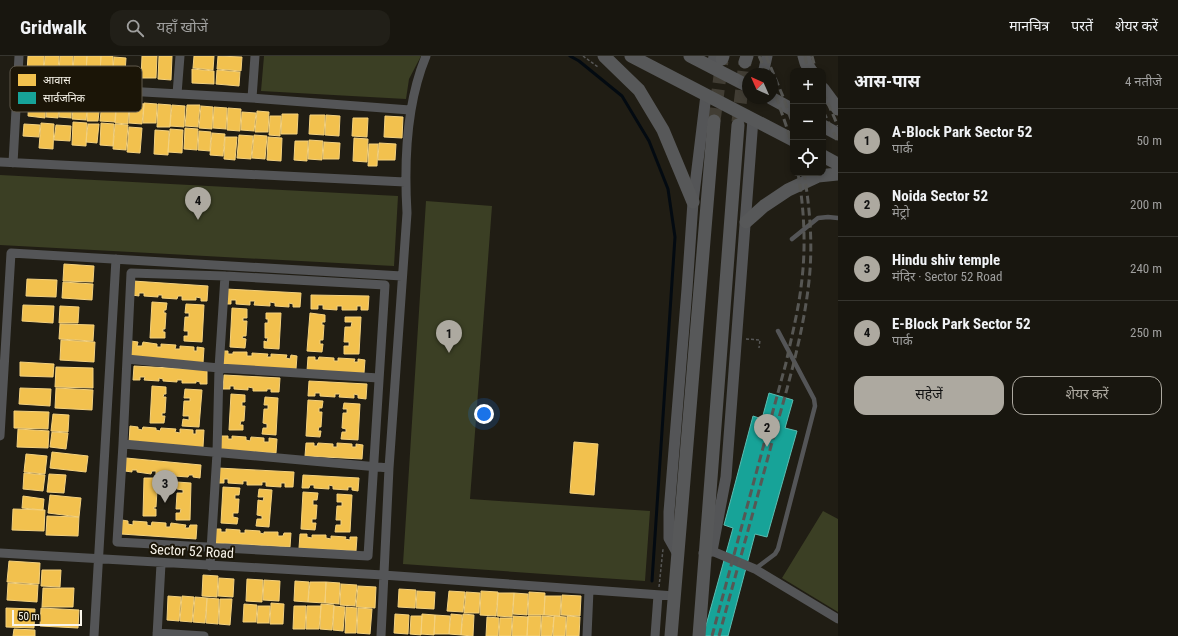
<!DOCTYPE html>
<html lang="hi">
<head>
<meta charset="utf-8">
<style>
	body { margin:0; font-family:"Roboto Condensed","Noto Sans Devanagari",sans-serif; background:#211f18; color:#f1f3f6 }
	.controls { position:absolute; right:12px; top:12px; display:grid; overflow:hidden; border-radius:8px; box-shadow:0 2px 6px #0003 }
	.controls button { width:36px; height:36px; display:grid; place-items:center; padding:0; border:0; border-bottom:1px solid #36352f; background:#18160f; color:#f1f3f6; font:20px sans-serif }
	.compass { position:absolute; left:742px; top:12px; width:36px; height:36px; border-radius:50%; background:#18160f; box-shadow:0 2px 6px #0003; rotate:315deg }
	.scale { position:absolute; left:12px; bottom:10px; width:70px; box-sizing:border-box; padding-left:4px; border:2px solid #f9f5eb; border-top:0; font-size:11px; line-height:14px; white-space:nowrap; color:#f9f5eb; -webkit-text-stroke:3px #1b1507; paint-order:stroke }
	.you { position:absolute; left:484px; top:358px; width:14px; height:14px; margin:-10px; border:3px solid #fff; border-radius:50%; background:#1a73e8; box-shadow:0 0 0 6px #1a73e833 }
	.badge { display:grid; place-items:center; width:26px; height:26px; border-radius:50%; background:#ada9a0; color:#111; font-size:13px; font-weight:700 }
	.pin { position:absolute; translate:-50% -33px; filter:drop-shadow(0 1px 2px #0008) }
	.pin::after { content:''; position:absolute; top:21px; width:14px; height:12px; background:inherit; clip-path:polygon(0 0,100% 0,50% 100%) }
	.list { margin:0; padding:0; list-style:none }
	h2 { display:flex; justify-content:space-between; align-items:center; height:52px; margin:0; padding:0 16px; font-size:17px }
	h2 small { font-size:13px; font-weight:400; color:#9f9f9e }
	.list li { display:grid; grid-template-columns:26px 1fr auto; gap:12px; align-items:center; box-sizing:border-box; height:64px; padding:0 16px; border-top:1px solid #36352f }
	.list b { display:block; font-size:15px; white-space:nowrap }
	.list p { margin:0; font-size:13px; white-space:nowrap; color:#9f9f9e }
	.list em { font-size:13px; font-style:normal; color:#9f9f9e }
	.actions { display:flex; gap:8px; padding:12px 16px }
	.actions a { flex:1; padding:9px 0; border:1px solid #ada9a0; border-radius:12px; text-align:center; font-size:14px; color:#ada9a0 }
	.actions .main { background:#ada9a0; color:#111 }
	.icon { flex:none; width:22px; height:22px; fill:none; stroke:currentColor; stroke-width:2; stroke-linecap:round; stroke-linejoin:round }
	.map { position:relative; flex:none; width:838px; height:580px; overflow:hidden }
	header { display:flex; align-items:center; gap:24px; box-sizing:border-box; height:56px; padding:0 20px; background:#18160f; border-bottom:1px solid #36352f }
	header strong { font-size:19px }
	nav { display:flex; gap:22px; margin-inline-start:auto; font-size:14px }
	.search { width:280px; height:36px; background:#211f18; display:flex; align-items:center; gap:10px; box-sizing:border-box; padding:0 14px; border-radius:12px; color:#9f9f9e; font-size:15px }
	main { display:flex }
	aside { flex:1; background:#18160f }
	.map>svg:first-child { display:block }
	.green { fill:#3b3f24 }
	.homes { fill:#f2c14e; stroke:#f4d17d }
	.public { fill:#17a398; stroke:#5bbcb1 }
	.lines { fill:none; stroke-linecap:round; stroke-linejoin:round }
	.stream { stroke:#030a11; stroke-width:3 }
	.secondary-tunnel { stroke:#413d34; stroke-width:13; stroke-dasharray:13 6; stroke-linecap:butt }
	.path { stroke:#565655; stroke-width:1.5; stroke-dasharray:3 2; stroke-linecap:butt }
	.service { stroke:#545557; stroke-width:4.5 }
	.minor { stroke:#545557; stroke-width:9 }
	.tertiary { stroke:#545557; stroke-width:11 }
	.secondary { stroke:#575859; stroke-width:13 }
	.rail { stroke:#575754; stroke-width:3; stroke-dasharray:8 4; stroke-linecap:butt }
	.labels { text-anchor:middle; stroke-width:4; stroke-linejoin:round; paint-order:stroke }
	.street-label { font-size:14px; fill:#f9f5eb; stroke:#1b1507 }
	.key { fill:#1b1507; stroke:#5e584b; stroke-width:1 }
	.key-label { font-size:11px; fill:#f9f5eb }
</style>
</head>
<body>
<header>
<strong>Gridwalk</strong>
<div class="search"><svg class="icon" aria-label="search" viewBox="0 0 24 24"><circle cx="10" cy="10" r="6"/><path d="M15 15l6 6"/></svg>यहाँ खोजें</div>
<nav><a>मानचित्र</a><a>परतें</a><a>शेयर करें</a></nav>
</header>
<main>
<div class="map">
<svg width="838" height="580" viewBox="0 0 838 580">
	<rect width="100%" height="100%" fill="#201d14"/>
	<path class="green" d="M264 0H421L409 23 406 43 261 35Z
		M0 119 398 140 394 210 0 189Z
		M426 145 492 150 470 443 650 455 645 525 403 508Z
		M823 455 838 463V556L782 522Z"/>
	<path class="homes" d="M28 0H44L43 17 27 16Z
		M45 0H59L58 15H44Z
		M60 0H73L72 16H59Z
		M74 0H87L86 16H73Z
		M87 0H101L100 16H86Z
		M101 0H113V17L100 16Z
		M142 0H157L156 22H141Z
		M159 0H172L171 24 158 23Z
		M194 0H214L213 14 193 12Z
		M218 0 242 1 241 15 217 13Z
		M114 1 126 2 125 17 113 16Z
		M192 13 214 15V28L192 27Z
		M217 14 240 16 239 30 216 28Z
		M29 38 46 39 45 62 28 60Z
		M48 39 60 40 58 62 46 61Z
		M61 42H72L71 62 59 61Z
		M74 43 88 44 86 64 72 63Z
		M102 46 116 47 115 66 100 65Z
		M117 46 129 47 128 68 115 67Z
		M130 47 144 48 142 68 129 67Z
		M144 47 157 48 156 67H143Z
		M158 48 171 49 170 71H157Z
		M172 49 185 50 184 71 170 70Z
		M187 49H200L198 71 185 70Z
		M201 50 213 51 212 73 199 72Z
		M214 51 227 52 226 73 213 72Z
		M228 52 241 53 240 75 227 74Z
		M257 55 269 56 268 76H255Z
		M87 56H99L98 65H87Z
		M242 56 256 57 254 75 241 74Z
		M282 58H298L297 78H281Z
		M310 59H325L324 79 309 78Z
		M326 59 340 60 339 80 325 79Z
		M270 60H281L280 80 269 79Z
		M385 60 403 61 402 82 384 81Z
		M353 62H368L367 81 352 80Z
		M73 66 87 67 86 90 72 89Z
		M41 67 54 68 53 93 39 92Z
		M101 67 114 68 113 90 100 89Z
		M24 68 40 69 39 81 23 80Z
		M88 68H99L97 87 86 86Z
		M115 68 128 69 126 94 113 93Z
		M56 69 71 70 70 85 54 84Z
		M129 71 142 72 140 97 127 96Z
		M185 72 198 73 197 94 184 93Z
		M170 73 183 74 182 97 168 96Z
		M155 74 169 75 168 99 154 98Z
		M199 75 211 76 210 95 198 94Z
		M212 77 225 78 223 100 210 99Z
		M239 79 253 80 251 103 237 102Z
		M254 79 267 80 265 103 252 102Z
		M225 81H237L235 104 224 103Z
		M268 81 282 82 281 105 267 104Z
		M354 82 368 83 367 106 353 105Z
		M309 84 323 85 322 104 308 103Z
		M295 85H308L307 105 294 104Z
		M324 86 340 87 339 103H323Z
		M379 87 396 88 395 104H378Z
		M369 88H378L377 110H368Z
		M64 208 94 210 93 226 63 225Z
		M27 223 57 224 56 241 26 240Z
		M133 225 208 230 207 245H201V242L196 241V244H182V240H178L177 243 162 242V239H158V241L144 240V237H139V240L132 239Z
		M63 226 93 228 92 244 62 242Z
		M226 233 301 237 300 251H293V248L289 247V251L275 250V247L270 246V250L254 249 255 245H250V249L236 248V244H231V248H226Z
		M311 239 369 240 368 254H361V250H357V254H342V250H337V254L323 253V249H318V253H311Z
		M152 246 167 247 166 254H164V257H166L165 273H163V276H165V282H150Z
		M186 248 204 249 202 286 184 285V280H188V275H184L185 261H189V257H185Z
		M23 249 54 250 53 267 22 265Z
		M60 250 79 251 78 267H59Z
		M232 252 247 253V262H243V265H247L246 280H243L242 282 246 283 245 292 230 291Z
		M266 257H281L279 293 264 292V285L267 286 268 282H265V267H268V263H266Z
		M310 257 325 259V266H322V269H324L323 284H320V288H323L322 296 307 295Z
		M345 261H361L359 298H344V290H349V286H344L345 271H351L352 266H345Z
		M60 268 94 269 93 285 59 283Z
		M61 284 95 286 94 306 60 304Z
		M131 285 138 286 137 290H142L143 286 157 288V291H161V288L176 289 175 293H180V290L194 291V295H197V291L204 292 203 307 130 300Z
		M222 295H228V298H233V296H247V300H252V297L268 298 267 301H271V298L287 299 286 302 290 303 291 299 297 300 296 313 221 309Z
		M308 301H315V304H318L319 301 334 302V305H338V302L355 303 354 306H358V303L365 304 364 317 307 315Z
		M20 306 54 308 53 321 20 320Z
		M134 310 207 314V328H200V326L196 325V327H182V324H177V326L163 325V323L159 322V325L144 324 145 321H140V324H133Z
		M56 311 93 312V332L55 331Z
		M224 319 280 322 279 336H271V333H267V335H253V332L248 331V334L234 333V330H230V333H223Z
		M309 325 367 328 366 343 358 342V339L354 338V342L339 341 340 338H335V341L320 340V337H315V340H308Z
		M152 330 166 331V338H164L163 341H166L165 357H162V360H165L164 367H150Z
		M20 332 51 333 50 350 19 348Z
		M56 332 93 334 92 354 55 352Z
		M185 333 202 334 199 371 182 370 183 363 189 364V360H183L184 345H190V342H184Z
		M231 338 245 339V346H242V350H245L244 365H241L240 369H243V374H229Z
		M265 341 278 342 276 379 262 378 263 372H267V368L263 367 264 353H268V349H264Z
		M308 344 323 345 322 352H319V356H322L321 371H319L318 375H321L320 381 306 380Z
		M344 347 360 348 358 384 341 383 342 376H346V373L342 372 343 357H347V353H343Z
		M14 355 49 356 48 373 14 372Z
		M53 358 69 359 68 376 51 375Z
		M130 370 138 371V373L142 374 143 371 156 372V374L160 375 161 372 176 373 175 376 180 377V373L193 374V378H196V374H204L203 391 129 387Z
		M18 373 49 375 48 392 17 391Z
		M52 376 68 377 66 393 50 391Z
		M221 380H228V383H232V380L246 381V384L250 385 251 381 264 382V386H269V382L277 383 276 397 220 394Z
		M574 386 598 388 594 439 570 437Z
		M306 387H314V390H317L318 387 333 388V391H337V387L352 388V391H356V388L363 389 362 403 305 400Z
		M52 396 88 400 86 416 50 412Z
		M26 398 47 400 45 418 24 416Z
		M126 402 201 409 200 422 193 421V419H189L188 421 174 420V417H170V419L156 418V415H152L151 418 137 416V414H132V416L125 415Z
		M218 412 294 416 293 431H285V427H281V431L266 430V426H262V429H247V425H243V428L228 427V423H224V427H217Z
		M24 417 45 419 43 435 23 433Z
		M49 418 66 419 64 437 47 436Z
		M303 419 359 422 358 435 352 434V431H348V434L333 433V430L329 429V433L314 432V429H310L309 432H302Z
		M144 422H157V431H155V434H157L156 451H154V453H156V460H143Z
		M177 426 191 427 190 464H176V457H180L181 453H176L177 437H183V434L177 433Z
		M223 431 240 432 239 439H235V443H239L238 457H233V461L238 462 237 468 221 467Z
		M259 433 272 434 269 471 256 470 257 463H262V460L257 459 258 444 263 445 264 441H258Z
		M303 436 318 437 317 444H313V449H317L316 463H312V467H316L315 474 301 473Z
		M337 438 352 439 350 476H335L336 469H341V464H336L337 450H342V446H337Z
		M50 439 81 442 79 461 48 457Z
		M23 440 44 443 43 454 22 452Z
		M13 453 45 454 44 475 12 474Z
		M47 460 79 461 78 480 46 479Z
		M122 464 128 465V468L133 469V465L147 466V469L151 470 152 466 166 467V471H170L171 467 186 469 185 472H189L190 469H197L196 483 121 478Z
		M214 473H221V476H226V473L240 474V477H245V474L260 475V477L264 478V476H278V480H283L284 477H291L290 491 214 487Z
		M300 478H307V481L312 482V479H326V482L331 483V480L346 481 345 483 350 484V481H357L356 495 299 492Z
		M9 505 40 507 39 528 7 526Z
		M42 514H61L60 531 41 530Z
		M203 519 218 520 217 541 202 540Z
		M219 522 234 523 233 541 218 540Z
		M247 523 263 524 262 546 246 545Z
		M264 524 280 525 279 545 263 544Z
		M295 525 309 526 308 546 294 545Z
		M310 526H326L325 547 308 546Z
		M326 526 340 527 339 548 325 547Z
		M8 527 38 529 37 546 7 544Z
		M341 528 357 529 355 550 340 549Z
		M358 530 376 531 375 552 356 551Z
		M43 532H74L73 551H42Z
		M399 533 416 534 415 552 398 551Z
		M417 535 435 536 434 553 416 552Z
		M449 535 465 536 463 556 447 555Z
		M481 535 498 536 496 560 480 559Z
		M466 536 480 537 479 557H464Z
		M529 536 545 537 544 559H528Z
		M498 537H514L512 561 497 560Z
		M514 537 528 538 527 559 513 558Z
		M562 539 581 540 580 560 561 559Z
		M168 540 181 541 179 565 167 564Z
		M182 540 194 541 192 566 180 565Z
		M545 540H561L560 560 544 559Z
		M195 541 207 542 205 567 193 566Z
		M207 542 219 543 218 568 206 567Z
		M220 543H232L230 569 219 568Z
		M271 547 284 548 283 568H270Z
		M244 548 257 549 256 566H243Z
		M321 548 334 549 332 574 320 573Z
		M258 550H270L269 567H257Z
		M294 550H306L305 573H293Z
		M307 550H321L319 573H306Z
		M334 550 345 551 343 575 333 574Z
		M346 551 357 552 356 577H345Z
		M6 552 35 553 34 572 6 571Z
		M41 552 79 554 78 572 40 570Z
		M358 552 372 553 370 578 357 577Z
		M395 558 409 559 408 578 394 577Z
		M422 558 435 559 434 579 421 578Z
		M451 558 462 559 461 579 449 578Z
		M463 558 474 559 473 580 461 579Z
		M435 559 450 560 449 578H434Z
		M411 560H422L421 579 410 578Z
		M513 560 528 561 527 580H512Z
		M528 560H541L540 580H527Z
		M542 560 554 561 552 580H541Z
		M554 560 566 561 565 580H553Z
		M567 560 580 561 579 580H566Z
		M487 561 499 562 498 580H486Z
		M500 562H512L511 580H499Z
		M14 573 35 574V580H13Z"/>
	<path class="public" d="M769 337 793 344 785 372 797 375 767 481 755 478 728 580H703L733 472 724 469 731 443 753 360 762 363Z"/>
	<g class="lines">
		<path class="stream" d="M570 0 579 5 622 40 649 85 668 133 675 181 652 525"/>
		<path class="secondary-tunnel" d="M714 65 722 5
			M738 66 745 6"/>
		<path class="path" d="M583 0 598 11
			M746 283 760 284 759 292
			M659 531 663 493"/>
		<path class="service" d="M792 183 818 162 828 161 838 162
			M755 513 775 498 778 493 815 350 814 343 778 275"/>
		<path class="minor" d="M17 29 252 42 410 54
			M177 38 180 0
			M252 42 255 0
			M0 106 405 126
			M13 107 19 0
			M131 217 225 220 385 229 368 500 117 486 123 388Z
			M127 303 219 312 379 322
			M0 380 11 197 402 220
			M123 388 389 412
			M712 495 755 513 838 563
			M0 497 383 519 675 540
			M210 510 217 397 219 312 225 220
			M157 577 204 580
			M94 580 116 203
			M157 580 161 508
			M381 580 389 412 407 157C404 106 406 48 426 0
			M587 580 589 534
			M655 580 658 539"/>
		<path class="tertiary" d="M712 12 714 0
			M763 18 767 0
			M704 497 712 495 726 421 753 63
			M678 498 669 482V456L687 233 693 146 706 39"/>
		<path class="secondary" d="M604 0 639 34 663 74 693 146
			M631 0 793 84
			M690 0 748 30
			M804 0 806 7 811 15
			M722 3 723 0
			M745 6 747 0
			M823 33 838 53
			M771 42 793 54
			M823 70 838 78
			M823 100 838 108
			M746 166 764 150 788 134 818 120 838 118
			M671 580 714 65
			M699 580 738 69"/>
		<path class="rail" d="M759 0 767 18
			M766 0 784 43 793 69
			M805 0 808 15
			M812 0 816 15
			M772 29 786 69 793 94
			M823 36 838 70
			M823 55 838 86
			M712 580 786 307C792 279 799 252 802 223 806 188 804 152 798 117
			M719 580C736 517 754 454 771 390 786 336 803 281 809 225 813 189 810 153 804 117"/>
	</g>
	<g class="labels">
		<g class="street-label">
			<text transform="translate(192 495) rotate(3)" y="5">Sector 52 Road</text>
		</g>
	</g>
	<rect x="10" y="10" width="132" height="46" rx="6" class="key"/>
	<rect x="18" y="18" width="18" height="12" fill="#f2c14e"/>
	<rect x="18" y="36" width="18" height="12" fill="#17a398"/>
	<g class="key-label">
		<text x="43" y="28">आवास</text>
		<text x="43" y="46">सार्वजनिक</text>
	</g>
</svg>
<div class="controls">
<button>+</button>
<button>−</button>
<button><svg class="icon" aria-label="locate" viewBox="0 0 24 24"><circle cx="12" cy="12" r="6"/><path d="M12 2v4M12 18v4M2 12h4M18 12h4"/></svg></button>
</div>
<svg class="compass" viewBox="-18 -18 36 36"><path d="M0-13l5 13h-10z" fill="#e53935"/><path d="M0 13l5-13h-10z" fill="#9f9f9e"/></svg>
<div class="scale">50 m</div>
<div class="you"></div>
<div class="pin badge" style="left:449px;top:297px">1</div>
<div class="pin badge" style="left:767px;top:391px">2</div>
<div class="pin badge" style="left:165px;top:447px">3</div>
<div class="pin badge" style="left:198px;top:164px">4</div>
</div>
<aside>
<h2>आस-पास<small>4 नतीजे</small></h2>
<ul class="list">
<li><span class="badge">1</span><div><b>A-Block Park Sector 52</b><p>पार्क</p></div><em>50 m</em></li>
<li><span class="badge">2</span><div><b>Noida Sector 52</b><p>मेट्रो</p></div><em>200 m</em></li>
<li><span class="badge">3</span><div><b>Hindu shiv temple</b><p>मंदिर · Sector 52 Road</p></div><em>240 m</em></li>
<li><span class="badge">4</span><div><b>E-Block Park Sector 52</b><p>पार्क</p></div><em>250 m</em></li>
</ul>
<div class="actions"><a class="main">सहेजें</a><a>शेयर करें</a></div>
</aside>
</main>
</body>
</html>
